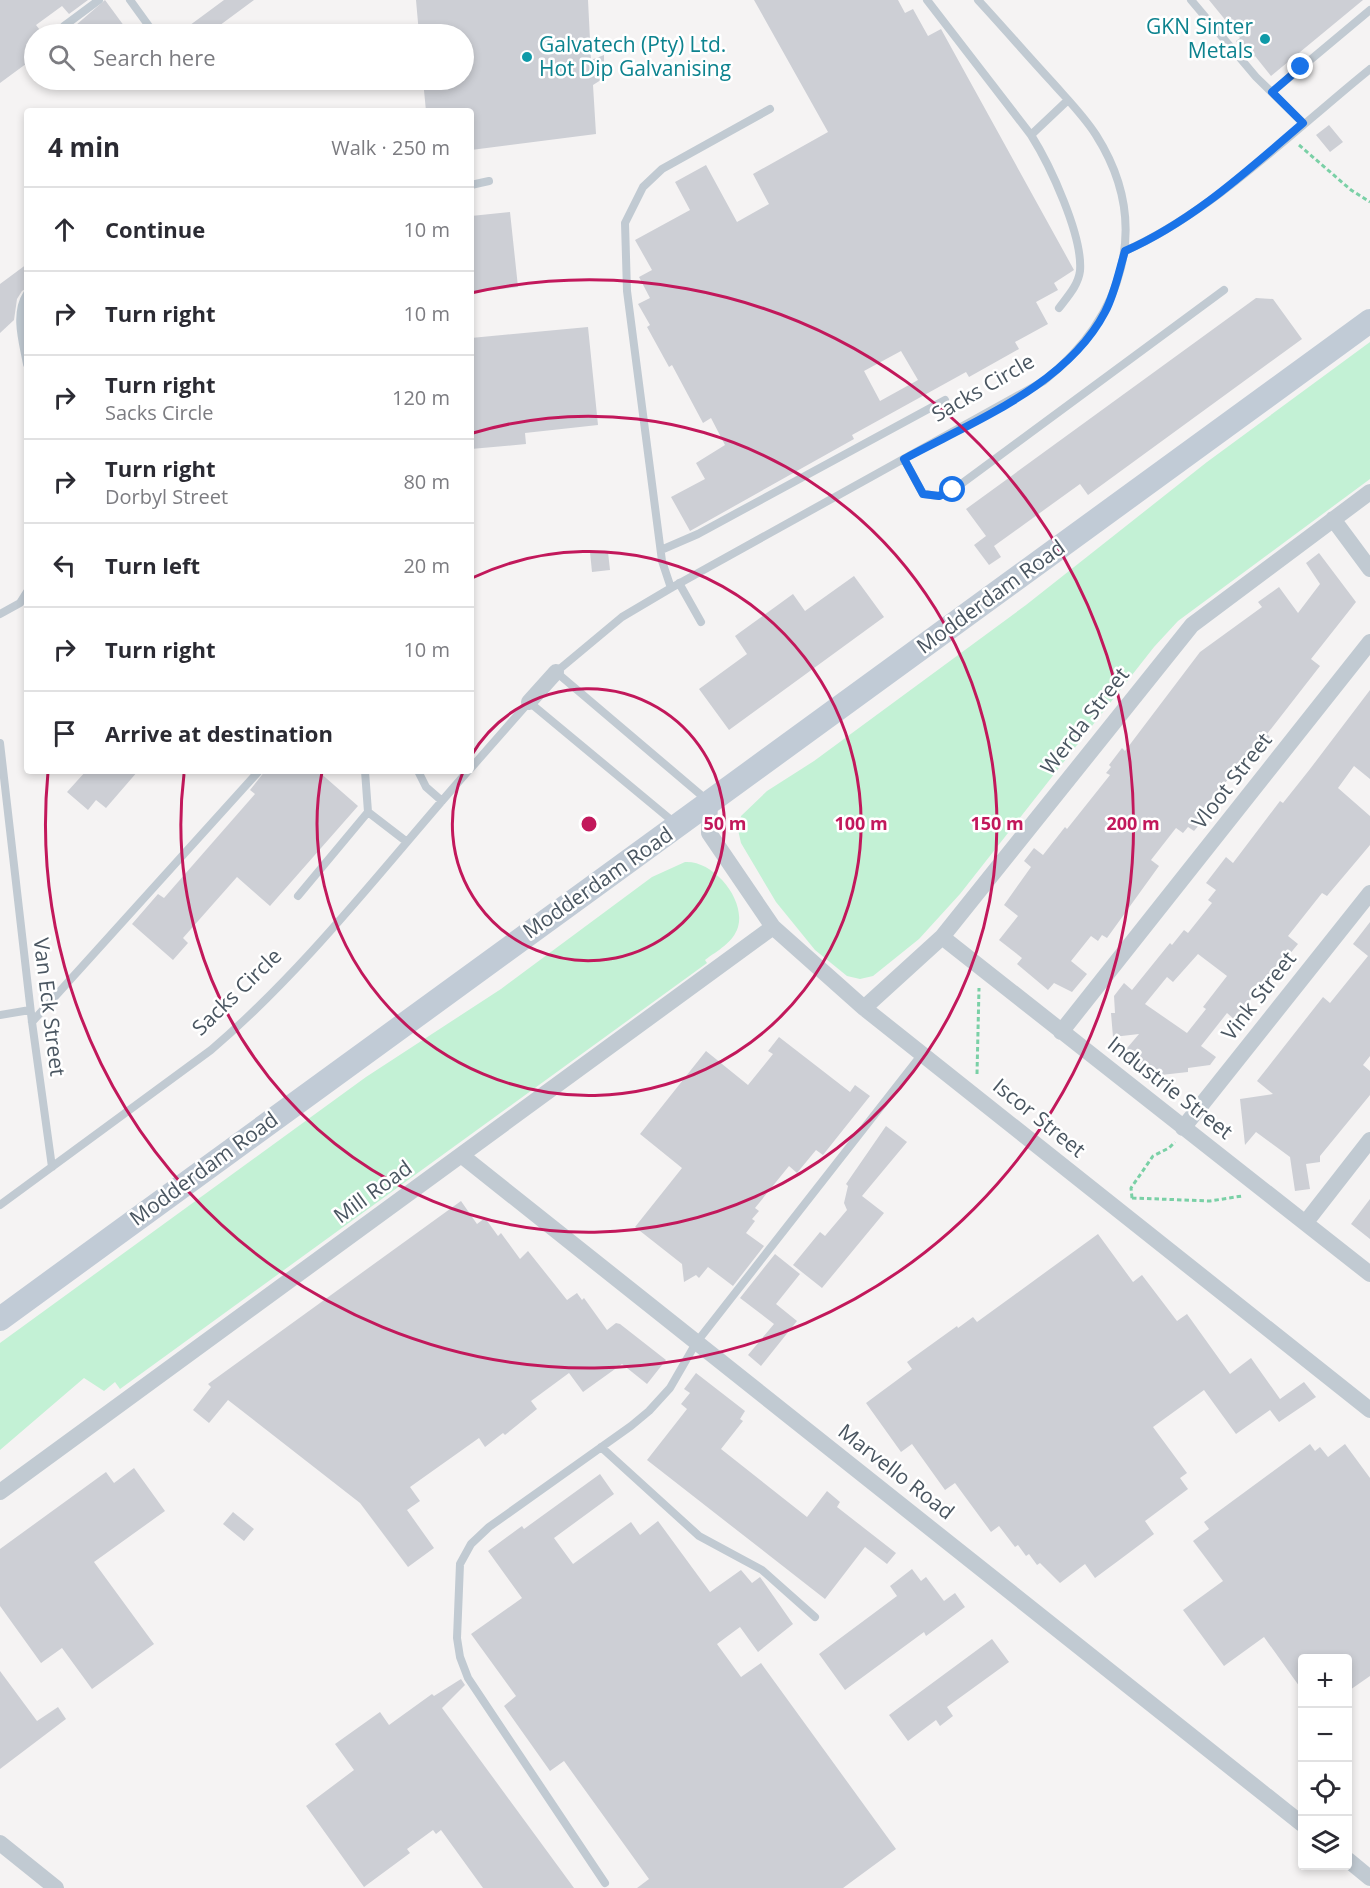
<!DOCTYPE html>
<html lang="en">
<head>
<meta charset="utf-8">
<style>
	body { margin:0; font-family:"Open Sans",sans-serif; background:#f7f7f7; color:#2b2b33 }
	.controls { position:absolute; right:18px; bottom:18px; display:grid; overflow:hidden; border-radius:6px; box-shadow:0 3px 9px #0003 }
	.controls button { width:54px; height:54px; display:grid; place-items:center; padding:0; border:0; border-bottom:2px solid #e1e1e2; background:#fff; color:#2b2b33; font:30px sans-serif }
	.stop { position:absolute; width:18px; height:18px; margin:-14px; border:4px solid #1a73e8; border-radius:50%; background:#fff }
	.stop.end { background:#1a73e8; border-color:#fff; box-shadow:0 2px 6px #0008 }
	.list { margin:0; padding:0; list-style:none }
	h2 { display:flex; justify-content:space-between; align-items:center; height:78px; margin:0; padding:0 24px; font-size:26px }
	h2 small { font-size:20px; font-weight:400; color:#7c7c81 }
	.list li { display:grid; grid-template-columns:39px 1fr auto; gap:18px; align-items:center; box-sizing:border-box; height:84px; padding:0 24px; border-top:2px solid #e1e1e2 }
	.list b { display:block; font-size:22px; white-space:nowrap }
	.list p { margin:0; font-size:20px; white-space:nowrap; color:#7c7c81 }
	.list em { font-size:20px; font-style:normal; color:#7c7c81 }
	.icon { flex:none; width:33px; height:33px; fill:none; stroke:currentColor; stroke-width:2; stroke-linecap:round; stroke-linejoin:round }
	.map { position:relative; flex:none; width:1370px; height:1888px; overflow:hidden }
	.search { position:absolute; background:#fff; box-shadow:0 3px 9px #0003; left:24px; top:24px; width:450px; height:66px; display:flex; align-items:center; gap:15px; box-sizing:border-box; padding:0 21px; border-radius:33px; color:#7c7c81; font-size:22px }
	.panel { position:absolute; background:#fff; box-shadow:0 3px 9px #0003; left:24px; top:108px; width:450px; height:666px; border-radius:6px }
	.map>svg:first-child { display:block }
	.green { fill:#c3f1d5 }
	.building { fill:#cdcfd5; fill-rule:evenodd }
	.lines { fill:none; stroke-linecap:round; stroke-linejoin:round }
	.path { stroke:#7ad0a6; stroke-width:3; stroke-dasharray:4.5 3; stroke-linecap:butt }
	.lane { stroke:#c1cad2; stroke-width:8 }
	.street { stroke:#c1cad2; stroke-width:16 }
	.secondary { stroke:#c1cbd6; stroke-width:24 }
	.route { stroke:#1a73e8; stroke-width:8 }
	.ring { fill:none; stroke:#c2185b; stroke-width:3 }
	.culture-dot { fill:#0f9aa8; stroke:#fff; stroke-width:2 }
	.labels { text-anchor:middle; stroke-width:5; stroke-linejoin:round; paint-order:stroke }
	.culture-label { font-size:21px; fill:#0d838f; stroke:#fff; text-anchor:end }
	.street-label { font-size:21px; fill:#4a5661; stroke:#fff }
	.centre { fill:#c2185b; stroke:#fff; stroke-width:3 }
	.ring-label { font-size:18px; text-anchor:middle; font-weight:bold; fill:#c2185b; stroke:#fff; stroke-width:5; stroke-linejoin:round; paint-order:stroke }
</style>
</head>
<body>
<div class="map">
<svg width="1370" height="1888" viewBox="0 0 1370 1888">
	<rect width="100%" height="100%" fill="#f5f3f3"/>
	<path class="green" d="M1370 342V479L1178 621 1154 647 960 894 919 939 873 976 860 979 847 976 815 950 776 902 741 843 738 830 741 816 767 791 814 761 1026 605 1207 462Z
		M685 862C713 860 746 899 738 927 733 943 718 950 705 960L707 963 120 1389 115 1382 104 1391 84 1378 0 1450V1343L366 1077 501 989 652 877Z"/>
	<path class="building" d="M0 0H88L69 14 62 6 36 25 43 34H34V58L0 83Z
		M105 0 130 34H84L76 25Z
		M224 0H254L208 34H178Z
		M416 0H588L591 60 604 55V78L593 85 596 134 471 150V111H426L423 80H464V34H419Z
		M754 0H898L905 13 913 9 928 36 941 29 1074 270 1054 283 1058 290 1036 302 1048 324 1015 342 1019 349 969 377 966 372 852 435 854 439 690 531 671 497 705 479 696 463 725 445 711 418 703 423 672 365 669 367 647 327 650 325 638 304 650 298 639 277 652 270 635 240 690 210 675 182 706 165 737 222 769 204 753 174 828 132ZM901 351 918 380 880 401 864 371Z
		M1209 0H1363L1271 76 1255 56 1251 59 1236 41 1240 38Z
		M1329 125 1343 142 1330 152 1316 135Z
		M510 212 518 287 474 292 471 216Z
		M27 264V288L22 291 17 299 14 320 0 333V284Z
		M1256 298 1273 299 1302 339 1088 495 1080 484 994 546 1001 557 989 565 974 545 986 536 966 509Z
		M588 327 598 425 525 433 526 444 471 449V338Z
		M590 552H608L610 570 592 572Z
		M1319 553 1356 602 1311 659 1320 666 1267 734 1270 737 1257 752 1254 749 1200 812 1206 817 1194 831 1188 827 1183 833 1176 828 1151 860 1159 866 1107 938 1102 935 1098 941 1091 936 1071 961 1087 974 1072 992 1054 983 1048 990 1017 964 1022 958 999 940 1018 916 1004 905 1031 867 1024 861 1034 848 1043 855 1065 827 1067 829 1110 775 1106 773 1111 767 1109 765 1122 748 1125 751 1200 652 1262 607 1258 602 1279 587 1298 613 1320 584 1306 563Z
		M854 576 884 617 729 730 699 689 747 654 735 636 793 594 805 611Z
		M1370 690V779L1354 766 1338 788 1370 816V845L1327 896 1322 893 1288 936 1298 944 1288 956 1285 954 1235 1020 1227 1013 1201 1046 1216 1057 1210 1065 1188 1068V1072L1161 1075 1156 1082 1122 1054 1139 1034 1113 1037 1111 1013H1115L1114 996 1124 983 1132 990 1170 943 1172 945 1184 930 1188 933 1212 903 1208 900 1216 890 1206 883 1226 857 1233 863 1280 801 1283 803 1310 769ZM1198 954 1227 976 1203 1007 1206 1009 1187 1033 1145 1004 1167 977 1173 982Z
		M86 771H138L106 808 96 800 88 810 67 792Z
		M265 771H318L358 806 270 906 237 877 183 938 188 943 173 960 132 924 158 894 164 898 255 794 250 790Z
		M1370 922V1056L1363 1065 1370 1071V1095L1320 1156V1162L1306 1164 1310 1189 1295 1191 1290 1157 1256 1132 1245 1145 1240 1099 1273 1094 1257 1081 1323 997 1330 1003 1368 956 1353 944Z
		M779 1037 850 1092 855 1085 870 1096 823 1155 816 1150 797 1173 789 1166 755 1208 759 1211 752 1219 755 1221 746 1233 764 1246 733 1286 708 1267 699 1278 696 1275 684 1282 682 1264 635 1227 682 1168 640 1134 706 1051 748 1085 773 1054 768 1051Z
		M886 1126 907 1142 862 1196 884 1213 822 1288 793 1265 820 1232 825 1236 847 1210 844 1203 848 1186 846 1184Z
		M1370 1199V1239L1351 1224Z
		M461 1201 477 1224 485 1218 498 1236 501 1233 520 1259 528 1251 567 1300 577 1293 582 1300 584 1298 607 1330 616 1323 620 1324 666 1360 647 1384 622 1364 583 1392 569 1373 531 1401 537 1409 505 1435 503 1433 485 1447 479 1438 410 1487 420 1501 407 1510 434 1548 408 1567 360 1503 228 1400 209 1423 193 1410 211 1387 208 1384Z
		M1098 1234 1133 1282 1142 1275 1177 1321 1187 1314 1230 1374 1251 1358 1280 1399 1304 1382 1316 1397 1279 1422 1270 1410 1236 1434 1204 1390 1153 1427 1187 1473 1180 1478 1188 1489 1145 1521 1154 1534 1118 1561 1095 1578 1085 1564 1060 1583 1040 1563 1037 1565 1029 1554 1026 1556 1018 1545 1015 1547 999 1526 991 1532 955 1483 945 1490 912 1444 901 1452 866 1403 912 1369 907 1362 957 1326 958 1328 973 1317 977 1322Z
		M775 1254 800 1274 776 1304 797 1321 761 1366 748 1355 774 1324 740 1298Z
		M696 1373 745 1411 740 1419 743 1421 721 1449 807 1517 827 1491 840 1502 837 1507 896 1553 887 1564 865 1547 825 1599 647 1460 687 1409 681 1404 690 1393 684 1389Z
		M1310 1444 1315 1451 1320 1447 1328 1457 1345 1444 1370 1478V1676L1347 1692V1659H1302V1690L1264 1637 1224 1666 1183 1610 1223 1581 1193 1541 1209 1529 1204 1522Z
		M134 1468 165 1511 94 1562 154 1644 92 1689 62 1648 41 1663 0 1606V1549L106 1472 114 1483Z
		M600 1474 614 1494 554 1538 573 1564 631 1522 640 1535 658 1521 710 1592 741 1570 752 1583 760 1577 793 1624 758 1652 740 1627 717 1644 741 1677 761 1663 896 1849 843 1888H637L649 1879 564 1761 550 1771 504 1706 516 1696 471 1634 522 1598 488 1551 522 1526 524 1529Z
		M233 1512 254 1529 244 1541 223 1524Z
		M912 1569 921 1581 926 1577 944 1601 955 1593 965 1607 926 1636 924 1632 845 1690 819 1654 897 1596 890 1586Z
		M992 1639 1009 1662 947 1707 953 1716 940 1726 936 1720 908 1741 889 1715Z
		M0 1671 37 1721 58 1707 66 1719 0 1769Z
		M461 1679 465 1685 442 1708 574 1888H483L441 1830 436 1834 433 1830 407 1849 410 1853 364 1887 306 1806 354 1770 335 1744 380 1712 389 1725 432 1694 434 1696Z"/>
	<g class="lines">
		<path class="path" d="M1299 145 1351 190 1370 202
			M977 1074 979 988
			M1132 1198 1210 1201 1242 1196
			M1132 1198 1131 1188 1153 1156 1169 1148 1175 1142"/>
		<path class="lane" d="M130 0 151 29
			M927 0 1031 135
			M1191 0 1256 77 1303 123
			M64 26 99 0
			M1272 92 1370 10
			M471 185 489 181
			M1125 251C1213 212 1294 130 1370 69
			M27 294C14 314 23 342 27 364
			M1059 308C1067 297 1078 286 1080 271 1083 236 1050 165 1031 135L1068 100
			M904 459 923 494 939 496 953 490 1224 290
			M661 550 698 534 945 400
			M679 583 701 622
			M671 588 662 561 627 291 625 223 643 187 662 169 770 109
			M0 614 20 603 27 592
			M0 743 32 1022 52 1167
			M471 768 529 702 676 824
			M365 771 368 812
			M418 771 426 787 442 801
			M708 801 556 672 622 617 671 588 1044 381C1123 317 1153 225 1096 135 1084 116 1067 99 1052 82 1027 55 1003 27 978 0
			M298 896 368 812 407 842
			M0 1015 30 1010
			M32 1022 259 771
			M0 1205 211 1050C307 968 385 865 468 771
			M601 1447 699 1536 762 1570 815 1617
			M605 1883 468 1678 460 1657 457 1638 460 1564 471 1544 489 1527 631 1426 649 1411 670 1388 696 1343 922 1054"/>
		<path class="street" d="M1333 519 1370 569
			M529 702 556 672
			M710 802 709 833 773 927 864 1008 1370 1410
			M942 937 1370 1274
			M864 1008 942 937 1192 625 1370 492
			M1061 1032 1370 642
			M1183 1128 1370 893
			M461 1155 1302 1824
			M1306 1222 1370 1140
			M0 1492 773 927
			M0 1843 56 1888
			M1348 1860 1370 1878"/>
		<path class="secondary" d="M0 1319 1370 321"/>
	</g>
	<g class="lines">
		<path class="route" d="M953 490 939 496 923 494 904 459C974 421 1067 385 1105 312 1115 293 1119 271 1125 251 1193 221 1247 171 1303 123L1272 92 1301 67"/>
	</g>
	<g class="ring">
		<path d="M471 756A136 136 0 1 1 463 772"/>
		<path d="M472 578A272 272 0 1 1 322 772"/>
		<path d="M473 433A408 408 0 1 1 184 774"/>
		<path d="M471 293A544 544 0 1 1 48 772"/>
	</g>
	<g class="culture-dot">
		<circle cx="1265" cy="39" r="6"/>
		<circle cx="527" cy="57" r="6"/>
	</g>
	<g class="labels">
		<g class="culture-label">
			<text x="1253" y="34">GKN Sinter<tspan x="1253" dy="24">Metals</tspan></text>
			<text x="539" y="52" text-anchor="start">Galvatech (Pty) Ltd.<tspan x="539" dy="24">Hot Dip Galvanising</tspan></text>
		</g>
		<g class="street-label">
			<text transform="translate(983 388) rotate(-30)" y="7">Sacks Circle</text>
			<text transform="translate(991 597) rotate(-36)" y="7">Modderdam Road</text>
			<text transform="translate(1085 721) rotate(-52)" y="7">Werda Street</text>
			<text transform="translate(1232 781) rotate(-52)" y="7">Vloot Street</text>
			<text transform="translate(598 883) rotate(-35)" y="7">Modderdam Road</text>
			<text transform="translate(237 992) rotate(-44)" y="7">Sacks Circle</text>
			<text transform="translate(1259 996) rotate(-52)" y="7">Vink Street</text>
			<text transform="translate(49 1007) rotate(83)" y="7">Van Eck Street</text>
			<text transform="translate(1170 1088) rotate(38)" y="7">Industrie Street</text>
			<text transform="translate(1039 1118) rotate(39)" y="7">Iscor Street</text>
			<text transform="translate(204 1169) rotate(-36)" y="7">Modderdam Road</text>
			<text transform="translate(373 1192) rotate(-36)" y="7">Mill Road</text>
			<text transform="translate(896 1472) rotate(38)" y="7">Marvello Road</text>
		</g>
	</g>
	<circle cx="589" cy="824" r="9" class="centre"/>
	<g class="ring-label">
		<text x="725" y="830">50 m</text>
		<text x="861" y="830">100 m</text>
		<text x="997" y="830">150 m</text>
		<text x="1133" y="830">200 m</text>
	</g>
</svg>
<div class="controls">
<button>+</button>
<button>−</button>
<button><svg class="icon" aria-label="locate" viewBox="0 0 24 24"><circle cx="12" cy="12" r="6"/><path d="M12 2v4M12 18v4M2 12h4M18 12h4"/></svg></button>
<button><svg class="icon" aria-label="layers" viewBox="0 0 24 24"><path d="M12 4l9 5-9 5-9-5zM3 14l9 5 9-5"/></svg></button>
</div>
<div class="stop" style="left:953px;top:490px"></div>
<div class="stop end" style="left:1301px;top:67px"></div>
<div class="search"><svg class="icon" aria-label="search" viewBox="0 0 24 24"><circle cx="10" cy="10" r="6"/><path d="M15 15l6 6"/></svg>Search here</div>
<section class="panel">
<h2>4 min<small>Walk · 250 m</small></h2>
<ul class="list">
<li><svg class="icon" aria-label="ahead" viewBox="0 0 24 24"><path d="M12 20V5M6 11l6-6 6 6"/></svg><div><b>Continue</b></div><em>10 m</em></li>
<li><svg class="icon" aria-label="right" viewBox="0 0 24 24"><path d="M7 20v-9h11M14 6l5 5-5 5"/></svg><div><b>Turn right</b></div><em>10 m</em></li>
<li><svg class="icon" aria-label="right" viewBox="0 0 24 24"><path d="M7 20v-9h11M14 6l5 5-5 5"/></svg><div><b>Turn right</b><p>Sacks Circle</p></div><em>120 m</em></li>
<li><svg class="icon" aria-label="right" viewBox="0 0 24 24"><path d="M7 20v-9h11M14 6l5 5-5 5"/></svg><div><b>Turn right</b><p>Dorbyl Street</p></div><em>80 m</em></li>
<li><svg class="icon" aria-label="left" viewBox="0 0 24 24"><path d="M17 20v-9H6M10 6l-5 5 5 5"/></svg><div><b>Turn left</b></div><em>20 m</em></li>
<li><svg class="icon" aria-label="right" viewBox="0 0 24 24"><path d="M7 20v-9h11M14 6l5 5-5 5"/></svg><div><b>Turn right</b></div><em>10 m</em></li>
<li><svg class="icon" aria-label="arrive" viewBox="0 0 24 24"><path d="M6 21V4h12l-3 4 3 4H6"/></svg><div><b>Arrive at destination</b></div></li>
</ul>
</section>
</div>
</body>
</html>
